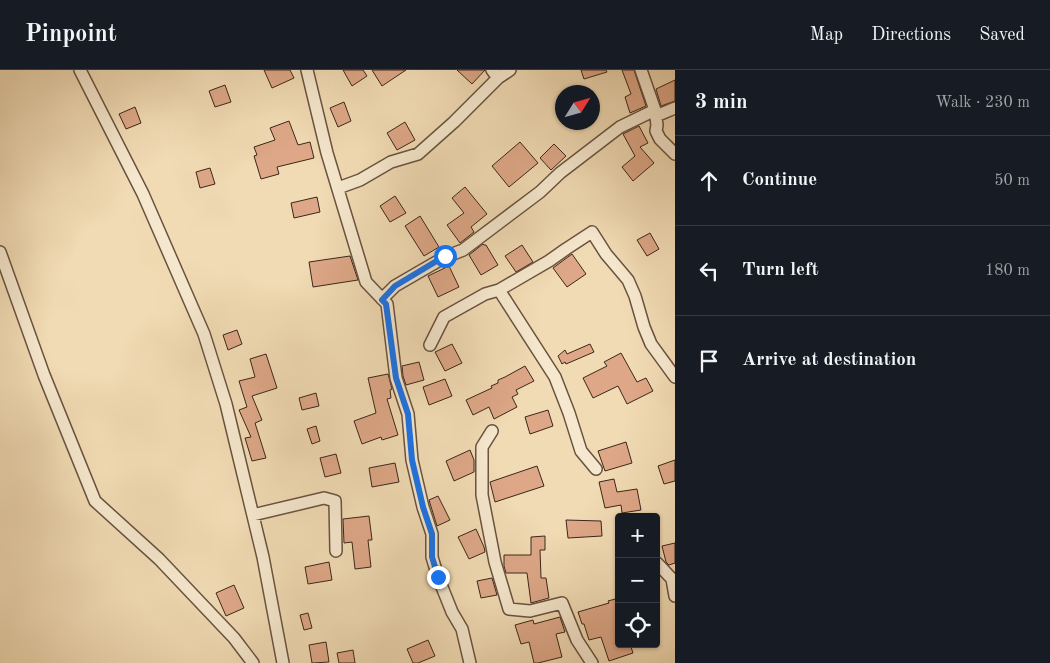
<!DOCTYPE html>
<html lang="en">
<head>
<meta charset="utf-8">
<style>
	body { margin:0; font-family:"Old Standard TT",serif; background:#242831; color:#f1f3f6 }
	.controls { position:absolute; right:15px; bottom:15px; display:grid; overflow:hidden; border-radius:5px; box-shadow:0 1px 4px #0004 }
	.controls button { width:45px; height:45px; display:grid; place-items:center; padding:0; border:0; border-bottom:1px solid #363941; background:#171b24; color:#f1f3f6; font:25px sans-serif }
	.compass { position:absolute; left:555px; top:15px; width:45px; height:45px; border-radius:50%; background:#171b24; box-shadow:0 1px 4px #0004; rotate:53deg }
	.stop { position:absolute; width:15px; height:15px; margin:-11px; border:4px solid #1a73e8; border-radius:50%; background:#fff }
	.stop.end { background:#1a73e8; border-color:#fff; box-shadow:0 1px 5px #0008 }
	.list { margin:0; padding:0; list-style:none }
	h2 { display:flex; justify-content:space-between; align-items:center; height:65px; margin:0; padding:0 20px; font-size:21px }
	h2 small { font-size:16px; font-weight:400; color:#9ea1a6 }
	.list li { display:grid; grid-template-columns:32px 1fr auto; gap:15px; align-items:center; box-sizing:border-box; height:90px; padding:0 20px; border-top:1px solid #363941 }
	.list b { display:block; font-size:19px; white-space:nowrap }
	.list em { font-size:16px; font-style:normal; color:#9ea1a6 }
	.icon { flex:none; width:28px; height:28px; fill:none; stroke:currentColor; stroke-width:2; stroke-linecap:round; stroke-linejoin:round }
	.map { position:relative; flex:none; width:675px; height:593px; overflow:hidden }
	header { display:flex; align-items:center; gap:30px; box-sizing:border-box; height:70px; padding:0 25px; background:#171b24; border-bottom:1px solid #363941 }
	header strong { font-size:24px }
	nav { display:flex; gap:28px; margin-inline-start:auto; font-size:18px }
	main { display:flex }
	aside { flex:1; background:#171b24 }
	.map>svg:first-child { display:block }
	.building { fill:#dea888; stroke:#3c2619 }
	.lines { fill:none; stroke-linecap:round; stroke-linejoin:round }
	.street-casing { stroke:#695340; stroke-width:14 }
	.street { stroke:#f6e8ce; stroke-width:11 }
	.route { stroke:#1a73e8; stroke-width:6 }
</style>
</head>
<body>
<header>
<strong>Pinpoint</strong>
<nav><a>Map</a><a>Directions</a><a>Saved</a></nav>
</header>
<main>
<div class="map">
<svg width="675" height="593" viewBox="0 0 675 593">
	<rect width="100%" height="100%" fill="#f1dbb4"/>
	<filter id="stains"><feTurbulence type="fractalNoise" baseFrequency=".004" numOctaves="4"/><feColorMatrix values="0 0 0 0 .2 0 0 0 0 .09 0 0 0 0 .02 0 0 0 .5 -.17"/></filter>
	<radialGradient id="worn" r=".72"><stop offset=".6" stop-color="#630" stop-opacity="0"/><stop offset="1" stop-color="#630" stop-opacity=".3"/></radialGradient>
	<path class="building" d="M264 0H290L294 8 272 18Z
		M343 0H363L367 6 352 16Z
		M372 0H406L382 16Z
		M457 0H485L472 14Z
		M581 0H606L607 2 584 9Z
		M622 0H634L646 36 630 43 625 27 631 24Z
		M675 10V31L661 36 656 19Z
		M225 15 231 32 215 37 209 21Z
		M344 32 351 51 338 57 330 38Z
		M135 37 141 53 126 59 119 44Z
		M289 51 298 75 310 72 314 88 277 97 279 104 261 109 254 86 257 85 254 77 275 70 270 58Z
		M405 52 415 70 397 80 387 63Z
		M639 56 648 73 640 77 654 93 633 111 622 97 635 86 623 64Z
		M520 72 538 93 509 117 492 96Z
		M554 74 566 86 551 100 540 88Z
		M210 98 215 114 200 118 196 102Z
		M465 117 487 144 471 157 474 162 460 173 447 155 464 143 452 128Z
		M395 126 406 143 390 152 380 136Z
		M317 127 320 142 294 148 291 133Z
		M420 146 439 177 424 186 405 156Z
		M650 163 659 179 647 186 637 170Z
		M483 174 484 175H486L498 195 481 205 469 185Z
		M522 175 533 192 516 202 505 186Z
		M572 184 586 204 567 217 553 198Z
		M350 186 358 210 313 217 309 192Z
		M449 196 459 217 438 227 428 206Z
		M237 260 242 274 228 280 223 265Z
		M452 274 462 293 445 301 435 282Z
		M590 274 594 282 566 294 565 292 562 294 558 286 565 280 567 284Z
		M621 283 637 312 646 308 653 321 627 334 618 316 593 328 583 308 607 296 604 292Z
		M266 284 277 318 252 326 262 350 255 353 266 388 252 391 245 368 251 367 239 340 247 337 239 311 255 307 250 289Z
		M419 292 424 310 406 315 403 306 402 296Z
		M525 296 534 311 516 320 518 324 512 327 517 337 494 349 489 337 473 345 466 330 492 318 491 316 498 313V310L505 307Z
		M388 304 392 319 390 320 391 328 387 329 398 365 382 370 381 367 362 374 354 351 376 343 368 308Z
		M445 309 452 326 429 335 423 317Z
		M316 323 319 336 302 340 299 328Z
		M548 340 553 356 530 364 525 347Z
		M316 356 320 371 312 374 307 359Z
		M626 372 632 393 605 401 598 381Z
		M470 380 474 390V402L454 411 446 391Z
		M336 384 341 403 325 407 320 388Z
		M675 390V411L664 414 658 396Z
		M395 393 399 412 372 417 369 398Z
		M537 396 544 416 495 432 490 412Z
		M614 409 617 422 637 419 641 440 622 443 621 435 605 438 599 412Z
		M438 426 450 450 437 456 429 430Z
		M369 446 372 470H368L371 497 355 499 352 472 344 473 343 449Z
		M566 450 601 451 602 466 568 468Z
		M476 459 484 477 485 482 469 489 458 467Z
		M545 466V480H540L541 508H546L549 528 531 533 527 503H506L504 496V485H531V467Z
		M675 473V493L669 495 666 492 662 476Z
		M329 492 332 510 308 514 305 497Z
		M492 508 497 525 481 528 477 511Z
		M234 515 244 538 226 546 216 523Z
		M619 528V574H630L633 583 609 591 601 567 589 570 584 554H582L578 542 609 533 608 531Z
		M308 543 312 558 304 560 300 545Z
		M560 547 565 562 556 564 562 587 538 593H534L529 572 521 574 515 555 533 550 534 554Z
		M428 570 435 586 418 593H413L407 579Z
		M326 572 329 592 312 593 309 575Z
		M353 580 355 593H339L337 583Z"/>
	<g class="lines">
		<g class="street-casing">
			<path id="street" d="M80 0 143 124 204 264 226 334 263 487 283 593
				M307 0 327 83 366 212 387 234 396 308 408 344 412 390 423 437 432 464V487L438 507 452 542 462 559 470 593
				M498 8 510 0
				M655 40 657 55 656 61 660 69 675 84
				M656 46 675 38
				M338 118 360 110 391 92 418 84 454 52 498 8 492 0
				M0 182 44 305 95 431 159 489 234 568 253 593
				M499 220 555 307 569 343 581 381 596 399
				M382 229 395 216 445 187 463 180 540 122 560 103 620 57 655 40 641 0
				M430 275 444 247 485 224 499 220 549 191 566 179 592 162 606 184 628 210 635 226 644 257 651 274 675 307
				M492 361 482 377V425L495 492 509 539 530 541 562 533 577 570 592 593
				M253 445 324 428 335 431 336 481
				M657 493 672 509 675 526"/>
		</g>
		<use href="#street" class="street"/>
	</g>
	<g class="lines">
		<path class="route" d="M438 507 432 487V464L423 437 412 390 408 344 396 308 386 234 382 230 395 216 445 186"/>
	</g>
	<rect width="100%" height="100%" filter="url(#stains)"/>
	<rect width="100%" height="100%" fill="url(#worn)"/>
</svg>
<div class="controls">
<button>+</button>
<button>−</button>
<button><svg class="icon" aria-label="locate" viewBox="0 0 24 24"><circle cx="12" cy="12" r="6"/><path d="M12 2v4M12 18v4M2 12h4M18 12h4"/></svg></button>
</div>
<svg class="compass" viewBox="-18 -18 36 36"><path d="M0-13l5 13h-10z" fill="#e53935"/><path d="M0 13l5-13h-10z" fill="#9ea1a6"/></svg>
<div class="stop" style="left:445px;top:186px"></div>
<div class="stop end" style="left:438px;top:507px"></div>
</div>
<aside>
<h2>3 min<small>Walk · 230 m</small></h2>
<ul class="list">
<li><svg class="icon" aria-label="ahead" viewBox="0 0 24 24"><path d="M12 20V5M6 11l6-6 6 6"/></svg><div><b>Continue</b></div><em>50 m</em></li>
<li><svg class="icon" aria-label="left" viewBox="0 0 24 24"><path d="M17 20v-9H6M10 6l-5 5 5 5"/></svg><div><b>Turn left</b></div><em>180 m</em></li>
<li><svg class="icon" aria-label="arrive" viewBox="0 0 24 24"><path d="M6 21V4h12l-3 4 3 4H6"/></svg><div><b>Arrive at destination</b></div></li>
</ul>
</aside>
</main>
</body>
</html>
